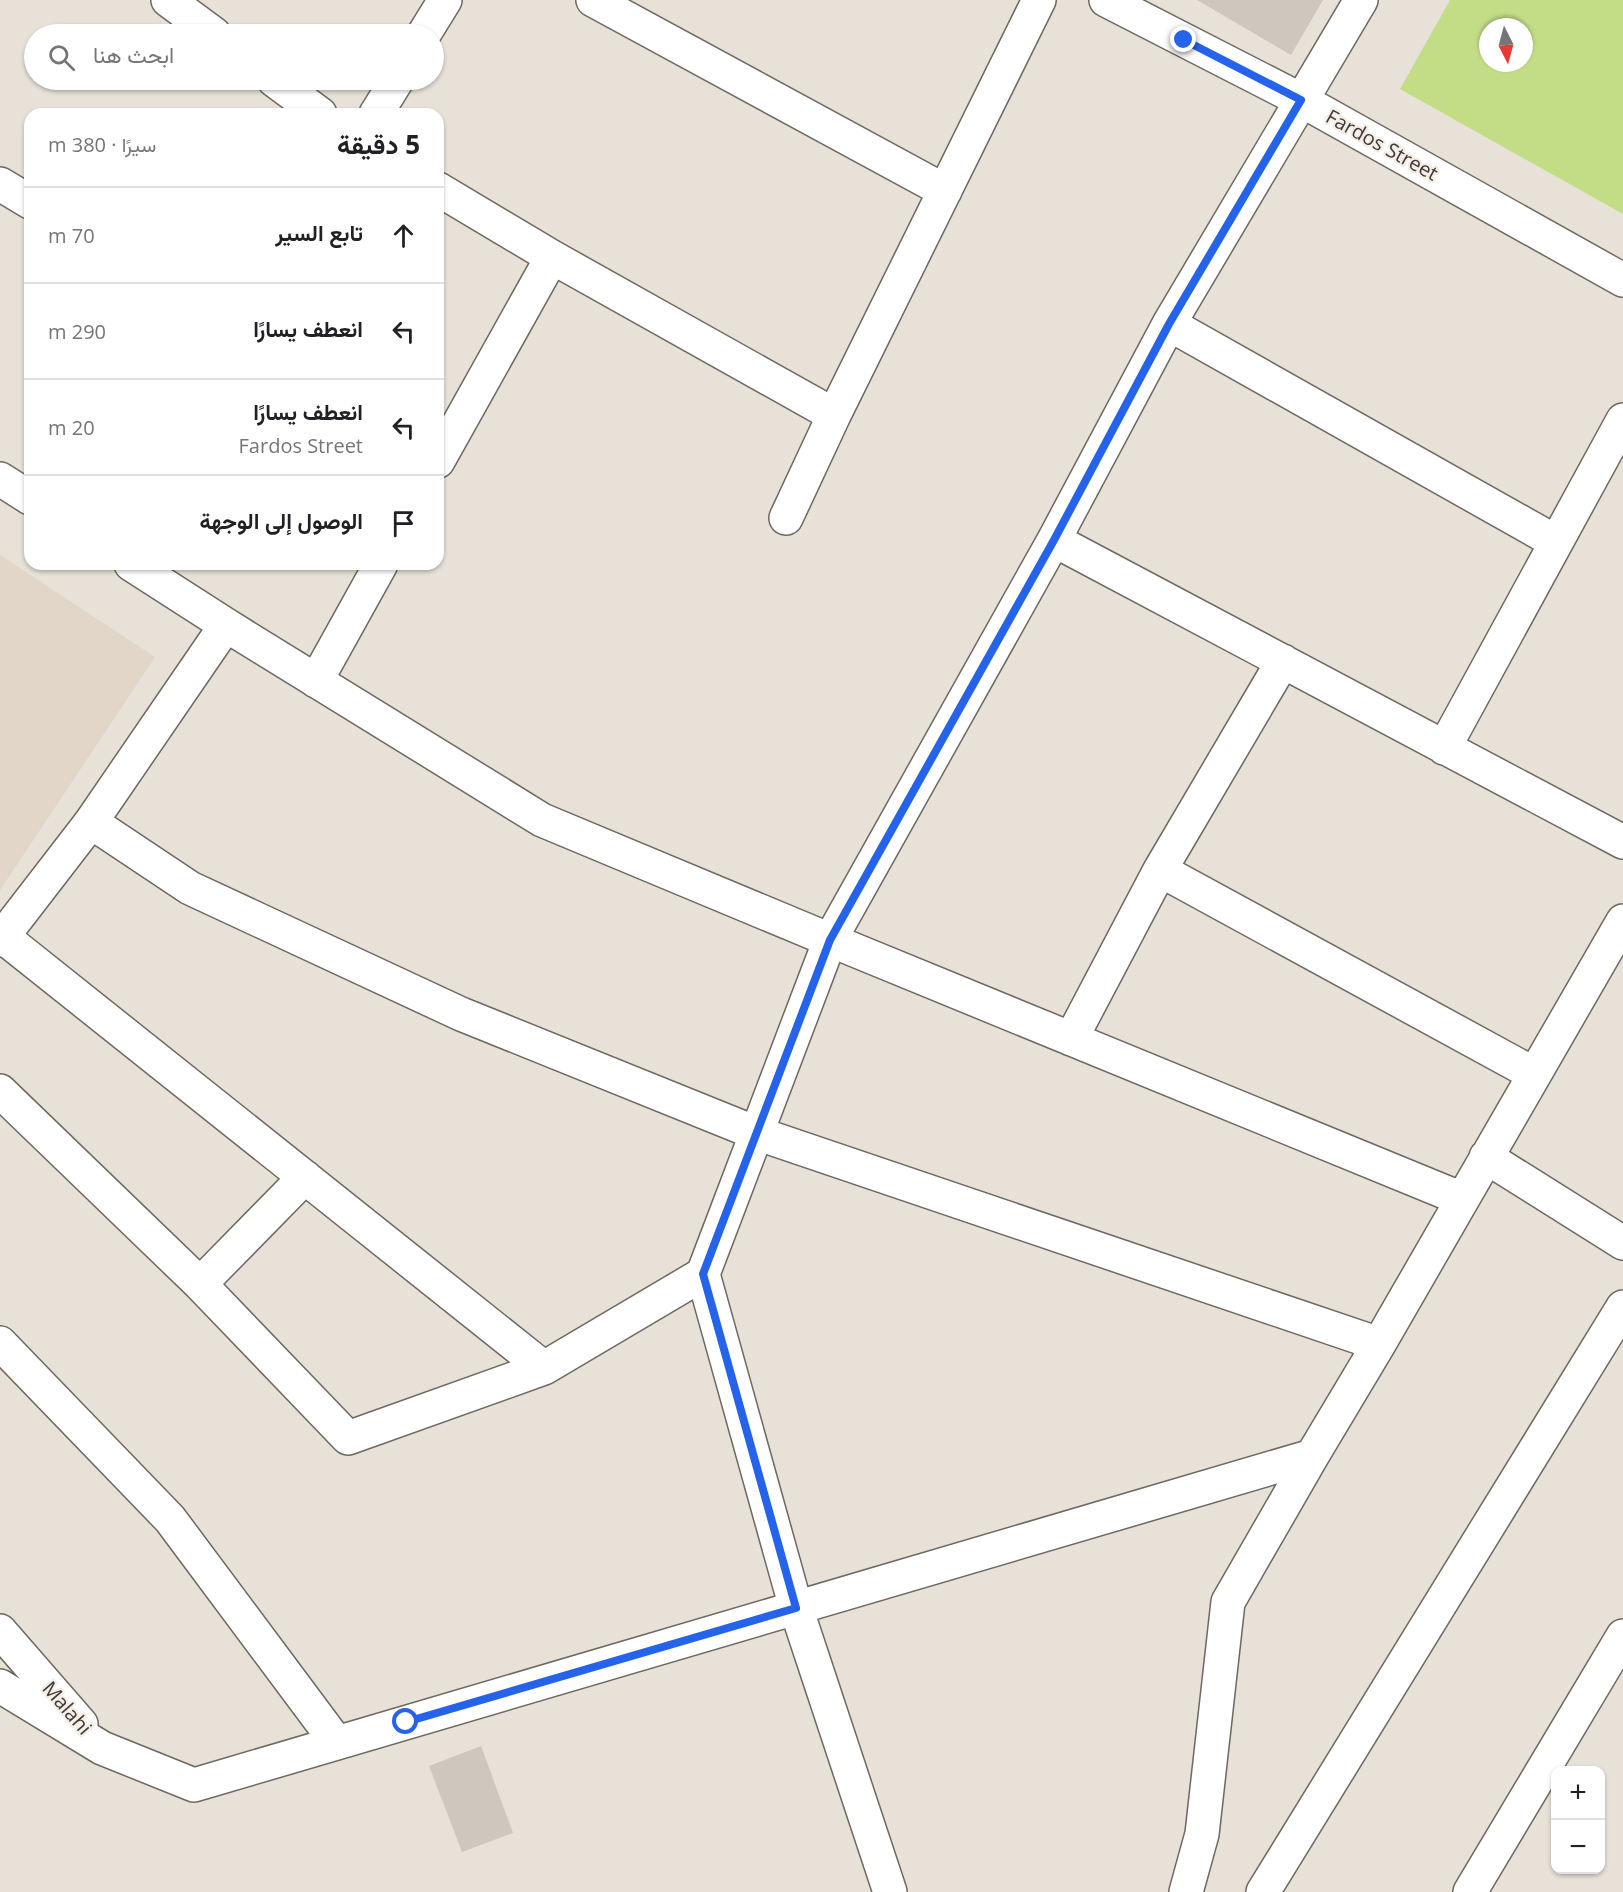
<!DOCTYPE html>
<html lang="ar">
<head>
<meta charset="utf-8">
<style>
	body { margin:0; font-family:"Open Sans",Vazirmatn,sans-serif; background:#f6f6f6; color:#202124; direction:rtl }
	.controls { position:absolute; right:18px; bottom:18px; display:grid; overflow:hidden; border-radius:12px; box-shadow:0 2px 4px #0004 }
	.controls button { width:54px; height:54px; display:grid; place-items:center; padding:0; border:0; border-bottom:2px solid #e0e0e0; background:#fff; color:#202124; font:30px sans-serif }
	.compass { position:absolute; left:1479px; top:18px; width:54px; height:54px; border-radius:50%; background:#fff; box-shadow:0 2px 4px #0004; rotate:174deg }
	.stop { position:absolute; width:18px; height:18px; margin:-14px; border:4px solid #2563eb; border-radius:50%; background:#fff }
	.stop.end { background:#2563eb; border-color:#fff; box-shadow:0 2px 6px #0008 }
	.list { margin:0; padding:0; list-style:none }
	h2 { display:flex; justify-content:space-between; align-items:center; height:78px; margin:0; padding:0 24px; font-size:26px }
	h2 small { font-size:20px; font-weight:400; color:#757577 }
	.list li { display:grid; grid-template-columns:39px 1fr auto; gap:18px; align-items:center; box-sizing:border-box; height:96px; padding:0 24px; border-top:2px solid #e0e0e0 }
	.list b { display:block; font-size:22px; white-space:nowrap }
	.list p { margin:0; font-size:20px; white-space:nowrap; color:#757577 }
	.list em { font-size:20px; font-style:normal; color:#757577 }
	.icon { flex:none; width:33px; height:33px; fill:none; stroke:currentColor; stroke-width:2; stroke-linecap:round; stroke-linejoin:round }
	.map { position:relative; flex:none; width:1623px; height:1892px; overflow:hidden; direction:ltr }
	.search { position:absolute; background:#fff; box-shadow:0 2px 4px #0004; left:24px; top:24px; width:420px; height:66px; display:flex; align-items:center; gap:15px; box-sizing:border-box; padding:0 21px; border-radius:33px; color:#757577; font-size:22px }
	.panel { position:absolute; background:#fff; box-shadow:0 2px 4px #0004; left:24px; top:108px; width:420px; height:462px; border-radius:18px; direction:rtl }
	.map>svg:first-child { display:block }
	.built { fill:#e1d6c7 }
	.green { fill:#c3dd87; fill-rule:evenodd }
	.building { fill:#cec7be }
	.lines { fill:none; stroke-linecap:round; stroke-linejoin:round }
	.minor-casing { stroke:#6d6860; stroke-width:36 }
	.minor { stroke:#fff; stroke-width:33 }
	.route { stroke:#2563eb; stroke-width:8 }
	.labels { text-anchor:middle; stroke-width:4.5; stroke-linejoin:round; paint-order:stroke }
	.street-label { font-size:20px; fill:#3d3a37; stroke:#f5eee5 }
</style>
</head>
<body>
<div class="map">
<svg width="1623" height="1892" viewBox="0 0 1623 1892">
	<rect width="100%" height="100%" fill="#e7e1d8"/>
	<path class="built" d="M0 555 155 657 0 890Z"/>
	<path class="green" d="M1450 0H1623V214L1400 89ZM1488 27H1524V63H1488Z"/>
	<path class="building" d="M1197 0H1323L1291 55Z
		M481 1746 513 1833 462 1852 429 1766Z"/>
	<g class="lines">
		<g class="minor-casing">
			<path id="minor" d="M168 0 214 34
				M593 0 945 191
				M1106 0 1301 100 1623 280
				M424 34 445 0
				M274 80 320 114
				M376 114 397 80
				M0 184 30 202
				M438 189 552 257 834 415
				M1169 324 1556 542
				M438 461 552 257
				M0 479 30 498
				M786 518 834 415 1039 0
				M1054 540 1623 842
				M131 564 226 625 542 820 830 940 1462 1199
				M316 681 381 564
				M1444 748 1623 420
				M91 822 190 888 461 1014 756 1133 1379 1344
				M1160 870 1534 1074
				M2 936 544 1368 703 1274 830 940 1054 540 1169 324 1361 0
				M0 940 91 822 226 625
				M1071 1039 1160 870 1283 661
				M0 1091 200 1284 348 1438 544 1368
				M1486 1157 1623 1243
				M703 1274 796 1608 890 1892
				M200 1284 305 1177
				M0 1343 170 1519 337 1743
				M0 1631 81 1724
				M0 1686 102 1748 194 1785 1312 1456 1379 1344 1623 921
				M1186 1892 1202 1834 1228 1602 1312 1456
				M1263 1892 1623 1307
				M1470 1892 1623 1636"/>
		</g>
		<use href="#minor" class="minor"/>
	</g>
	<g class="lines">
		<path class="route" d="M406 1722 796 1608 703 1274 830 940 1054 540 1169 324 1301 100 1184 40"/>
	</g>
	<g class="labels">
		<g class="street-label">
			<text transform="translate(1382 145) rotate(29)" y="7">Fardos Street</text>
			<text transform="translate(67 1708) rotate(49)" y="7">Malahi</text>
		</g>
	</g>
</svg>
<div class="controls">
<button>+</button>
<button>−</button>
</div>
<svg class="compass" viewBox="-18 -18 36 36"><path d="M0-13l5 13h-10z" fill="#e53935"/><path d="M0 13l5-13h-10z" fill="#757577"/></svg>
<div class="stop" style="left:406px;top:1722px"></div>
<div class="stop end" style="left:1184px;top:40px"></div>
<div class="search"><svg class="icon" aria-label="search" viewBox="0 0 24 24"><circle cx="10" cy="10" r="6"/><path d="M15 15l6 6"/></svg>ابحث هنا</div>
<section class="panel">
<h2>5 دقيقة<small>سيرًا · 380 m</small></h2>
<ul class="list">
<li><svg class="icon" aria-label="ahead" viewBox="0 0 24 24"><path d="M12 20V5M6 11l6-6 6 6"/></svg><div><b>تابع السير</b></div><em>70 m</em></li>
<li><svg class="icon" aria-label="left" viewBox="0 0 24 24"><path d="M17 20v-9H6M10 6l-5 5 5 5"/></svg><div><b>انعطف يسارًا</b></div><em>290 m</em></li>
<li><svg class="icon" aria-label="left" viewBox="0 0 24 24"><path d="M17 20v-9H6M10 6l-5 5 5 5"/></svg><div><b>انعطف يسارًا</b><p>Fardos Street</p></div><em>20 m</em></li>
<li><svg class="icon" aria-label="arrive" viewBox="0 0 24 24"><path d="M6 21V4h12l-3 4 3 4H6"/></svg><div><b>الوصول إلى الوجهة</b></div></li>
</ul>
</section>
</div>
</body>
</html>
